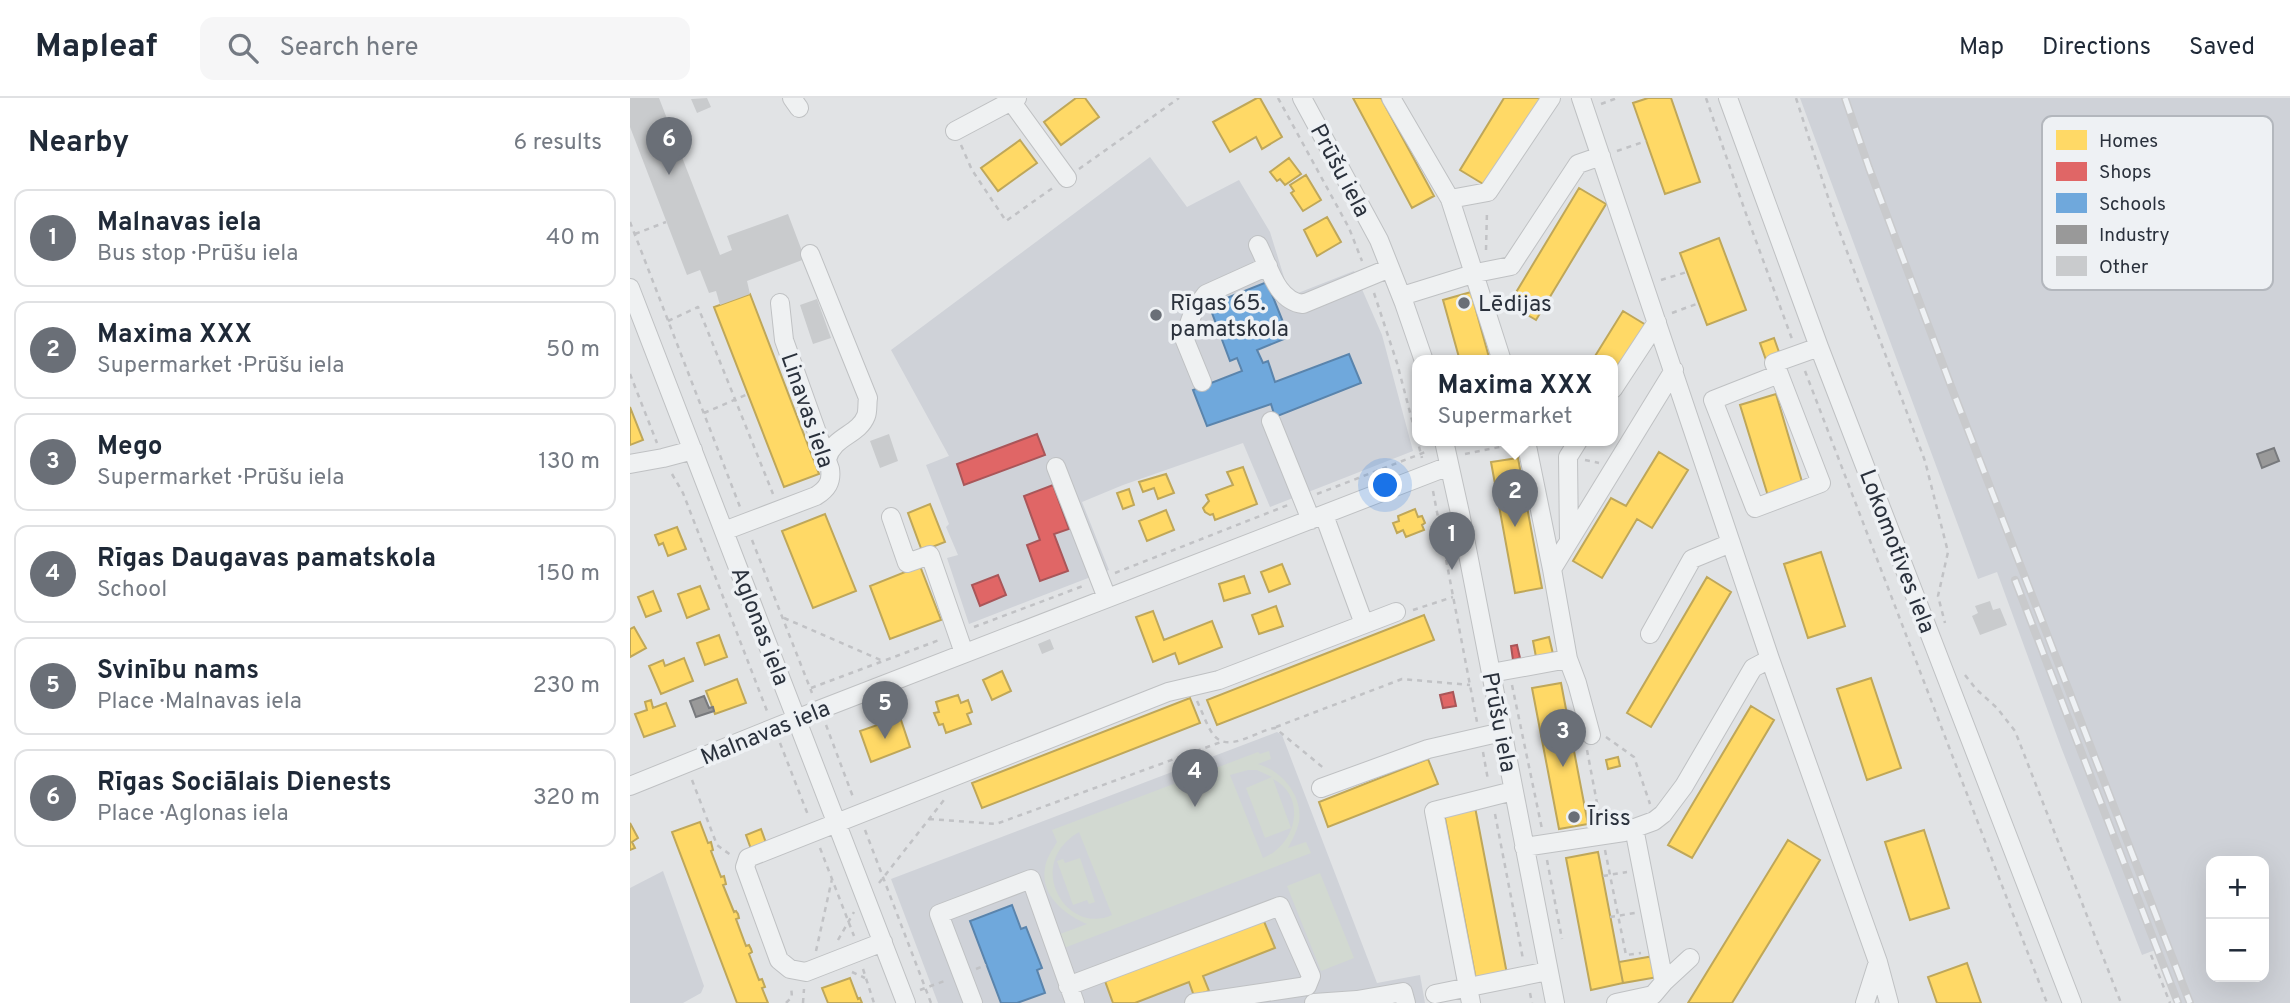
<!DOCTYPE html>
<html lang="en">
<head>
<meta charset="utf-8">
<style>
	body { margin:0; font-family:Overpass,sans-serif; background:#f6f6f7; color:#1f2937 }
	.controls { position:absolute; right:21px; bottom:21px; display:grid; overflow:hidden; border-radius:14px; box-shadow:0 7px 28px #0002 }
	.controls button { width:63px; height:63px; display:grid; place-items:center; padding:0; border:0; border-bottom:2px solid #e0e1e3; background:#fff; color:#1f2937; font:35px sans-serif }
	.you { position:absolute; left:756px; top:388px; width:24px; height:24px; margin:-18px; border:5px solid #fff; border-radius:50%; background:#1a73e8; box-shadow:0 0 0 10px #1a73e833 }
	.badge { display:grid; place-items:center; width:46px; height:46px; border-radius:50%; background:#6a6f77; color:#fff; font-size:23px; font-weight:700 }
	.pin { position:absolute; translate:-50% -58px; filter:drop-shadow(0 2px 4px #0008) }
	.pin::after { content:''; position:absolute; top:37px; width:24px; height:21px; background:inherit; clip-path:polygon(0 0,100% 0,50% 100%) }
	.popup { position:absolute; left:782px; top:257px; width:206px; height:91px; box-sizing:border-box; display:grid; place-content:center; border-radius:14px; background:#fff; filter:drop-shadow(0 2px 5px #0005); font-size:23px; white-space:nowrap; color:#747a83 }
	.popup b { font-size:26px; color:#1f2937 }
	.popup::after { content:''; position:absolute; left:50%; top:100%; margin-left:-14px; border:14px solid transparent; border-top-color:#fff }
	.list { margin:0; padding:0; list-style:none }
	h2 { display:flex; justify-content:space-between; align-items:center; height:91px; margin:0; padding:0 28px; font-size:30px }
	h2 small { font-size:23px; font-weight:400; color:#747a83 }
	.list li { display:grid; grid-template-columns:46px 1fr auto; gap:21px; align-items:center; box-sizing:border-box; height:98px; margin:0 14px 14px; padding:0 14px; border:2px solid #e0e1e3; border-radius:14px }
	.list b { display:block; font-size:26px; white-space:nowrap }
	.list p { margin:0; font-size:23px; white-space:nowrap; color:#747a83 }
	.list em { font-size:23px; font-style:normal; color:#747a83 }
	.icon { flex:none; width:38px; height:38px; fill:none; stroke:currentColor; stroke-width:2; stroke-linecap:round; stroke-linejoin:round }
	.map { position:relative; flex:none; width:1660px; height:905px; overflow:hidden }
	header { display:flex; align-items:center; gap:42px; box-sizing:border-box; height:98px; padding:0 35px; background:#fff; border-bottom:2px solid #e0e1e3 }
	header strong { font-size:33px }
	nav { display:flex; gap:38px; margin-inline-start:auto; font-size:24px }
	.search { width:490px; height:63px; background:#f6f6f7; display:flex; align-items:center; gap:18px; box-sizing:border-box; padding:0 24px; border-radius:14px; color:#747a83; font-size:26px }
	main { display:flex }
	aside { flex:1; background:#fff }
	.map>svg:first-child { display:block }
	.built { fill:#cfd2d8; fill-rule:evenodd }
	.green { fill:#d2d9d1; fill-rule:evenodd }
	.homes { fill:#ffd966; stroke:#bfa759; stroke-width:2 }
	.shops { fill:#e06666; stroke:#a95659; stroke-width:2 }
	.schools { fill:#6fa8dc; stroke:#5a84ac; stroke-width:2 }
	.industry { fill:#999; stroke:#787a7d; stroke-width:2 }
	.building { fill:#c9cbcd }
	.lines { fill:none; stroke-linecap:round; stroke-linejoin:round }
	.minor-casing { stroke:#bfc1c3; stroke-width:20 }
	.path { stroke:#c1c2c5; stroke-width:2.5; stroke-dasharray:5 5; stroke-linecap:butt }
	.minor { stroke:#eff1f2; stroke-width:18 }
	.rail-casing { stroke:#c9cacc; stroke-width:8 }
	.rail { stroke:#eef1f4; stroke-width:5; stroke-dasharray:16; stroke-linecap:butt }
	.poi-dot { fill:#6a6f77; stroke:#eef1f4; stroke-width:2.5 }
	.labels { text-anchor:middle; stroke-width:7; stroke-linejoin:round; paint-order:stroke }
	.street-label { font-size:23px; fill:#2a313c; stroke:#eef1f4 }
	.poi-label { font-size:23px; fill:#2a313c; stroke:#eef1f4; text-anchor:start }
	.key { fill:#eef1f4; stroke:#b3b7bd; stroke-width:2 }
	.key-label { font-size:19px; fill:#2a313c }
</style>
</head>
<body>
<header>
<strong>Mapleaf</strong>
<div class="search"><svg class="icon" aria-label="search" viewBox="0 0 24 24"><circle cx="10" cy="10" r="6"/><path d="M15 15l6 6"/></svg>Search here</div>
<nav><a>Map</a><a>Directions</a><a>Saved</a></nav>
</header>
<main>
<aside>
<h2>Nearby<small>6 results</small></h2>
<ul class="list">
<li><span class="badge">1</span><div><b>Malnavas iela</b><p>Bus stop · Prūšu iela</p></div><em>40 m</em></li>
<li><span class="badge">2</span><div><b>Maxima XXX</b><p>Supermarket · Prūšu iela</p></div><em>50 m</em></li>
<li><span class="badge">3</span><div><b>Mego</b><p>Supermarket · Prūšu iela</p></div><em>130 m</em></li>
<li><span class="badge">4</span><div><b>Rīgas Daugavas pamatskola</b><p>School</p></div><em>150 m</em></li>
<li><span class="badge">5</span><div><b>Svinību nams</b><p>Place · Malnavas iela</p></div><em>230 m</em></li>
<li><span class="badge">6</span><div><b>Rīgas Sociālais Dienests</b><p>Place · Aglonas iela</p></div><em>320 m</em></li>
</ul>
</aside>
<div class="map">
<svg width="1660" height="905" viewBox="0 0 1660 905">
	<rect width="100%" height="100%" fill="#e1e3e5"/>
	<path class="built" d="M1170 0H1660V905H1545L1525 852 1512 857 1431 649 1367 474 1348 481ZM1581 763H1634V879H1581Z
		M520 59 557 109 609 82 640 134 658 192 663 197 724 173 752 237 783 353 640 409 613 345 493 387 452 404 479 472 339 526 317 460 328 457 316 429 319 426 296 367 319 358 261 252Z
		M647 634 652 637 747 885 790 877 795 905H308L261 781Z
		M33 773 74 888 71 895 53 905H0V790Z"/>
	<path class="green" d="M639 653 641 661 628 666C652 673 673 698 669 724 667 733 662 742 658 750L676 744 681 755 434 850 430 836 457 826C436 817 410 798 415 770 416 761 422 752 427 744L422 732 628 654 630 656ZM618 672H627L642 679 616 690 635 740 661 730 643 681C678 699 666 747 633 760L600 677ZM449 734 482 817C437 838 393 767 449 734Z
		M450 760 465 804 459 806 457 802 443 807 427 763 433 761 435 765Z
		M690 775 724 860 691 873 657 788Z"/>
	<path class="homes" d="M446 0H455L469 19 431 47 414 24Z
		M627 0H630L652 39 632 51 626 39 600 54 583 24Z
		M723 0H751L804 98 782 110Z
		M874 0H913L858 89 830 72Z
		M1018 0H1041L1070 84 1035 96 1003 5Z
		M390 42 407 65 368 93 351 70Z
		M659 60 671 76 655 87 650 81 647 83 640 74Z
		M676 77 691 102 673 113 661 95 664 93 660 87Z
		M949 90 976 106 906 222 879 206Z
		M697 119 711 144 687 158 674 132Z
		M1089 140 1116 212 1077 227 1050 155Z
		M841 194 860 263H830L813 202Z
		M120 196 189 376 154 389 84 209Z
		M993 213 1016 227 983 280V263H962Z
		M1144 240 1150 257 1136 262 1130 245Z
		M1146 296 1173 387 1138 398 1110 307Z
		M0 309 13 342 0 347Z
		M1029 354 1058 372 1022 430 1007 421 972 480 943 463 981 400 996 408Z
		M888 360 912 490 885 495 861 364Z
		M613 369 627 406 585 422 583 416 580 417 575 414 573 410 579 403 576 397 603 387 597 374Z
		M536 376 544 395 528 401 524 390 513 394 509 384Z
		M499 391 504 407 493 411 487 395Z
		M300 406 315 444 292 453 278 415Z
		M785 411 788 419 792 418 795 425 792 427 794 432 776 439 773 432 767 435 763 425 769 423 768 418Z
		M536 412 544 432 517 443 509 423Z
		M195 416 226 493 183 510 152 433Z
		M47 429 56 451 38 458 33 445 29 447 25 437Z
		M1191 454 1215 528 1178 540 1154 466Z
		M652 466 660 486 639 494 631 474Z
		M290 468 311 522 260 541 240 488Z
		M614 478 620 495 594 503 589 486Z
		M1077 479 1101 494 1021 629 997 615Z
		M70 488 79 511 57 520 48 496Z
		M23 493 31 513 16 519 8 499Z
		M646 508 653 528 629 536 622 517Z
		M523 513 534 542 582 523 592 549 549 566 545 555 523 564 506 519Z
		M794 517 804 542 587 627 577 602Z
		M4 529 16 550 0 559V531Z
		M89 537 97 559 75 567 67 545Z
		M919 539 923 556 906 559 903 543Z
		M54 560 63 583 31 596 19 568 33 562 35 568Z
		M372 573 381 593 362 602 353 582Z
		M1241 580 1271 670 1237 682 1207 591Z
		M107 581 116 605 85 616 76 593Z
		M931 585 958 726 929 731 902 590Z
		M328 597 331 605 338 602 342 614 337 616 341 626 316 635 313 626 309 627 304 615 309 614 306 604Z
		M560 600 570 625 352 710 342 685Z
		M21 602 23 610 36 605 45 628 14 639 5 616 17 612 15 604Z
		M1121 608 1144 622 1062 760 1038 747Z
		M270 619 280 649 241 664 230 633Z
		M988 659 990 668 978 671 976 662Z
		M798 661 808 686 698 729 689 704Z
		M845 709 877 876 846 882 814 715Z
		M70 724 78 745 81 744 83 752 81 753 91 779 94 778 96 786 93 787 104 814 106 813 108 816 109 820 106 821 116 848 119 847 121 851 122 854 119 856 129 882 132 881 135 889 132 890 138 905H107L42 734Z
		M0 725 8 740 2 744 5 750 0 752Z
		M131 731 136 745 121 751 116 737Z
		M1294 732 1319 810 1280 822 1255 744Z
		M1158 742 1190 762 1102 905H1058Z
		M968 754 993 885 961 892 936 760Z
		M633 821 645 850 573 878 579 893 564 898 559 884 505 905H483L475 883Z
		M1024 858 1028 879 993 885 989 864Z
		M1337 865 1351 905H1307L1298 879Z
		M220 880 228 901 230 900 232 905H198L192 890Z"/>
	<path class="shops" d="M407 336 415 357 334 387 327 366Z
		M423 387 439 431 424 436 438 473 410 483 397 447 410 442 394 398Z
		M368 477 376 497 350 508 342 487Z
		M887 547 890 560 883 562 881 548Z
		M823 594 826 608 813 610 810 597Z"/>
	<path class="schools" d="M637 184 659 239 627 252 633 265 638 263 645 284 719 256 731 285 645 319 641 306 577 328 563 292 612 273 607 260 600 263 579 207Z
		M382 807 391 831 396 829 412 870 407 872 415 895 387 905H371L340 823Z"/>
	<path class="industry" d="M1644 350 1649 363 1632 370 1627 356Z
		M74 598 79 610 83 609 84 613 66 619 60 603Z"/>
	<path class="building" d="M0 0H29L90 157 102 152 97 138 158 116 175 161 117 183 120 196 90 207 86 193 79 195 70 172 57 177 0 29Z
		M77 0 81 9 67 15 61 1Z
		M187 201 201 240 183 246 170 207Z
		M259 336 268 363 250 370 240 343Z
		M1360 503 1363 512 1370 510 1377 527 1350 537 1342 518 1348 515 1345 508Z
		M420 541 424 551 412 556 408 546Z"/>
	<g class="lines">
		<g class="minor-casing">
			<path id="minor" d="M162 0 169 10
				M672 0 749 142 774 205 794 263
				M761 0 820 101 872 263
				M951 0 1140 561 1248 864 1259 905
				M1098 0 1189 249 1442 905
				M381 3 437 80
				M325 33 387 0
				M820 101 858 94 921 0
				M628 147C639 168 646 203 673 206L760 170
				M180 156 238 300C237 305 238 313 236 318 228 338 204 337 197 361
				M0 190 276 905
				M772 198 846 175 881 168 948 66 971 58
				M1149 276 1083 302 1125 410 1191 385 1149 276 1144 265 1189 249
				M572 284 554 240 564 212 576 196 638 168
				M983 291 1027 224
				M641 323 681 422
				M814 343 830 415 925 905
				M896 343 922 471
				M0 366 33 360 63 352
				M426 369 477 500
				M694 417 734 526
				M261 419 277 465 300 457 334 555
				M94 433 186 398C197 391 202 384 200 371L154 242 150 205
				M939 443 938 359 948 343
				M1020 536 1062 461 1101 445
				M861 575 938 561
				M961 637 947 585 938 561 922 471 1044 272
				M0 688 191 611 819 368
				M691 690 798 651 872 634
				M894 749 994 734 1024 723 1033 716 1054 688 1123 570 1140 561
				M253 844 176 874 160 871 149 862 115 769 118 760 538 594 589 582 766 514
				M1034 884 1060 860
				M438 888 650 808 681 878 677 888 564 905
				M805 896 918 873
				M343 905 309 816 401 781 445 905
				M684 905 727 902 773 894 776 905
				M841 905 804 713 883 693
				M986 905 1023 897 1034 884 1004 730
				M1235 905 1248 864"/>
		</g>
		<path class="path" d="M648 0 719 130 732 163
			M1076 0 1115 113 1162 241
			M1166 0 1206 124 1295 363 1318 454 1308 498 1315 525
			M971 6 987 0
			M331 47 342 72 376 123 424 89
			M987 53 1016 43
			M449 71 549 0
			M0 124 110 409
			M5 136 36 124
			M856 152 857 113
			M1031 182 1057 174
			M744 195 767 265 792 360
			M1042 215 1069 205
			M38 223 68 209 143 396
			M1175 273 1417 905
			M0 276 27 345
			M74 315 118 296
			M835 356 880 347
			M955 362 969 365
			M42 376 53 395 137 613
			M803 393 847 624
			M687 396 798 353
			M122 442 182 595
			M485 475 658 407
			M783 512 823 499
			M154 520 253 563
			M344 529 453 488
			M1335 577 1346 591 1367 610 1385 633 1491 905
			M882 587 912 731
			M181 590 312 541
			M567 603C581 632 582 655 619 639 628 636 636 631 645 630L696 672
			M196 627 223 699
			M646 629 772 581 840 587
			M976 639 1004 659 1020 706
			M150 645 178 717
			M957 652 970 721
			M853 654 858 682
			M62 682 87 747 102 758
			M865 716 893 861
			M299 721 366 726 591 644
			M235 732 301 905
			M190 750 224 838
			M975 752 996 857 1011 855
			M917 762 932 841
			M973 778 997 774
			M249 785 314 702
			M980 819 1005 815
			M208 842 224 814
			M186 853 202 781
			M1521 857 1540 905
			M233 871 244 905
			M346 871 356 867
			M222 874 235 880
			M290 892 317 882
			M900 895 902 905
			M156 905 162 899 161 888
			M173 905 174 891"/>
		<use href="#minor" class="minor"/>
		<g class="rail-casing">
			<path id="rail" d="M1215 0 1239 70 1324 296 1560 905
				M1385 482 1548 905"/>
		</g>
		<use href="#rail" class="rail"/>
	</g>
	<g class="poi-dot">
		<circle cx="834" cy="205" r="7"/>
		<circle cx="526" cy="217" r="7"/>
		<circle cx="944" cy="719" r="7"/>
	</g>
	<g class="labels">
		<g class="street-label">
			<text transform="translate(711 72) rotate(62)" y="8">Prūšu iela</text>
			<text transform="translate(178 312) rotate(71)" y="8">Linavas iela</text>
			<text transform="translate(1268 453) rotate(69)" y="8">Lokomotīves iela</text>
			<text transform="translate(131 528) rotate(69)" y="8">Aglonas iela</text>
			<text transform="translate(870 624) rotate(79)" y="8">Prūšu iela</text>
			<text transform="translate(135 634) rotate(-22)" y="8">Malnavas iela</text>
		</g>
		<g class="poi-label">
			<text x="540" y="212">Rīgas 65.<tspan x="540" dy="26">pamatskola</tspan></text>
			<text x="848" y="213">Lēdijas</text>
			<text x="958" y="727">Īriss</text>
		</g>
	</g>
	<rect x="1412" y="18" width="231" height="174" rx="10" class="key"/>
	<rect x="1426" y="32" width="31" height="20" fill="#ffd966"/>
	<rect x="1426" y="64" width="31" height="19" fill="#e06666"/>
	<rect x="1426" y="95" width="31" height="20" fill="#6fa8dc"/>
	<rect x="1426" y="127" width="31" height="19" fill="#999"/>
	<rect x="1426" y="158" width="31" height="20" fill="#c9cbcd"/>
	<g class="key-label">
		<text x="1469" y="49">Homes</text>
		<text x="1469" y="80">Shops</text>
		<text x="1469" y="112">Schools</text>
		<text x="1469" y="143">Industry</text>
		<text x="1469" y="175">Other</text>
	</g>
</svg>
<div class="controls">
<button>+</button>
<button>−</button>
</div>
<div class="you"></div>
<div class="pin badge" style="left:822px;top:472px">1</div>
<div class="pin badge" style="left:885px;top:429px">2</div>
<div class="popup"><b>Maxima XXX</b>Supermarket</div>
<div class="pin badge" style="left:933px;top:669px">3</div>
<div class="pin badge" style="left:565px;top:709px">4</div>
<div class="pin badge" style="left:255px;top:641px">5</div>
<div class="pin badge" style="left:39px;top:77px">6</div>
</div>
</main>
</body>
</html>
